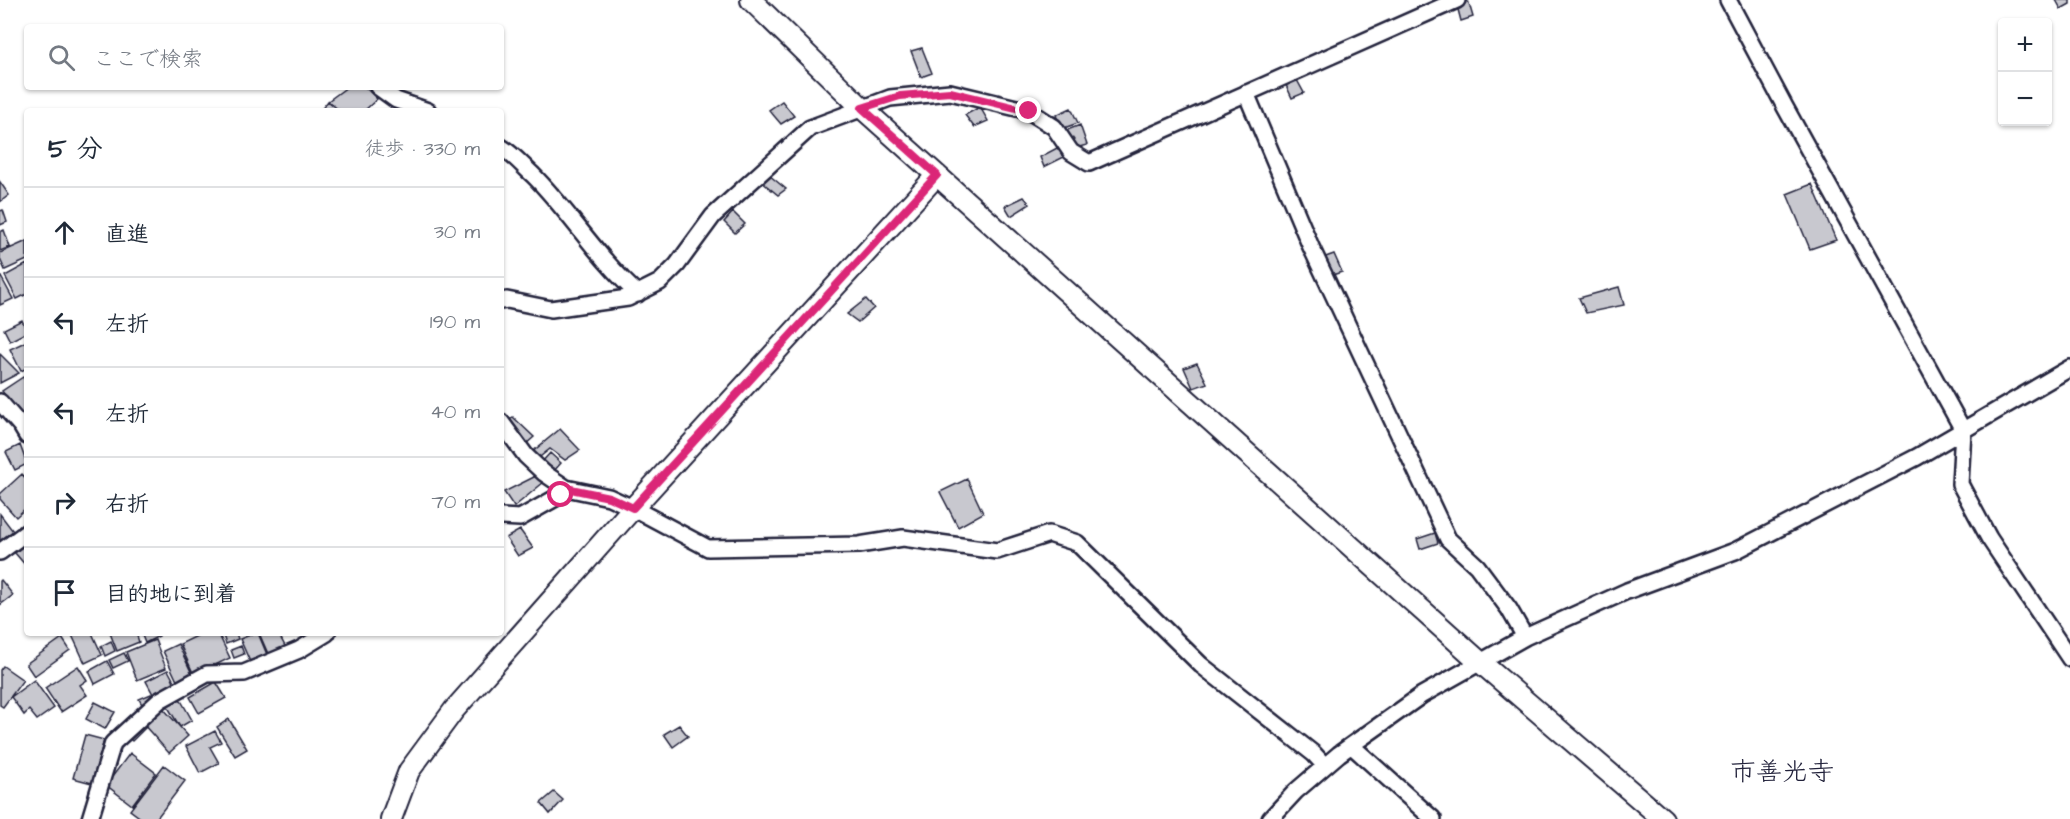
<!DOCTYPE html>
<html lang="ja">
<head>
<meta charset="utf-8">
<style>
	body { margin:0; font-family:"Architects Daughter","Klee One",sans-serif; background:#f6f6f7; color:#1f2937 }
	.controls { position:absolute; right:18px; top:18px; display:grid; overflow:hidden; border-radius:6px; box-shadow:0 2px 4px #0004 }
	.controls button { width:54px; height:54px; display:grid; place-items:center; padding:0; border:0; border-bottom:2px solid #e0e1e3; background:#fff; color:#1f2937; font:30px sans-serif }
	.stop { position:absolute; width:18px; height:18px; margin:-14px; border:4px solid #db2777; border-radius:50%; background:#fff }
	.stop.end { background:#db2777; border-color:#fff; box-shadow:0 2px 6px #0008 }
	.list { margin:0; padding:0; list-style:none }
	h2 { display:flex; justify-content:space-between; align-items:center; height:78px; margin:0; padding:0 24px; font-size:26px }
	h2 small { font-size:20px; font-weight:400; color:#747a83 }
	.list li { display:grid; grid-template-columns:39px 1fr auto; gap:18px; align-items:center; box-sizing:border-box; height:90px; padding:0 24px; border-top:2px solid #e0e1e3 }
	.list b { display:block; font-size:22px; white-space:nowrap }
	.list em { font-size:20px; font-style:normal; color:#747a83 }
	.icon { flex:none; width:33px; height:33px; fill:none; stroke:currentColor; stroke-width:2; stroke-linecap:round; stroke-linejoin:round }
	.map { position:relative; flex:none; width:2070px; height:819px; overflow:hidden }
	.search { position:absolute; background:#fff; box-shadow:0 2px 4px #0004; left:24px; top:24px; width:480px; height:66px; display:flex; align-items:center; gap:15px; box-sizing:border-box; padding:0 21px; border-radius:6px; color:#747a83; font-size:22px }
	.panel { position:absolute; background:#fff; box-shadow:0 2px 4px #0004; left:24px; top:108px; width:480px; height:528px; border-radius:6px }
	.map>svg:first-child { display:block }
	.building { fill:#c8c8cf; stroke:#22223b; stroke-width:1.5 }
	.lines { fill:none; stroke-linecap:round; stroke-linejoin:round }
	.minor-casing { stroke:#22223b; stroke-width:20 }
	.tertiary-casing { stroke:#22223b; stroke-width:24 }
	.minor { stroke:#fff; stroke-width:15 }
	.tertiary { stroke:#fff; stroke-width:20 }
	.route { stroke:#db2777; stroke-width:8 }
	.labels { text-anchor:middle; stroke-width:4.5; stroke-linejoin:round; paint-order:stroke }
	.quarter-label { font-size:26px; fill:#22223b; stroke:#fff }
</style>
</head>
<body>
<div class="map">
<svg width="2070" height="819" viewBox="0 0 2070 819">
	<rect width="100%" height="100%" fill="#fff"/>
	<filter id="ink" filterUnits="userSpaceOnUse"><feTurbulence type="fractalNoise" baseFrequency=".0167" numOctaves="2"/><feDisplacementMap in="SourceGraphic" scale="12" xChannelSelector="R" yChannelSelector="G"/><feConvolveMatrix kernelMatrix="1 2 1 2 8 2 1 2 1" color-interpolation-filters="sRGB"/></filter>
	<g filter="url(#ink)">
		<path class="building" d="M1462 0H1468L1473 17 1461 21 1456 2Z
			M2056 0H2070V4L2061 9Z
			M922 48 932 73 921 77 911 51Z
			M1297 80 1304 93 1292 98 1286 85Z
			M347 87H365L377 99 364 111H340L328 101Z
			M328 101 340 111H320Z
			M782 101 794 116 781 124 769 110Z
			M980 107 988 121 974 127 965 115Z
			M1071 108 1078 123 1061 129 1056 115Z
			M1080 125 1087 145 1075 148 1065 131Z
			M1059 147 1066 156 1044 167 1040 157Z
			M769 175 786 189 778 195 762 182Z
			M0 182 9 195 0 202Z
			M1812 184 1836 240 1810 249 1787 194Z
			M1024 197 1030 204 1011 216 1005 206Z
			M3 210 7 222 0 225V211Z
			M733 212 745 224 735 233 724 222Z
			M4 230 10 247 0 251V232Z
			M27 241V260L5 270 0 259V253Z
			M1334 254 1342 272 1332 275 1323 258Z
			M27 264V294L17 299 5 276Z
			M0 275 13 299 0 305Z
			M1619 287 1624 305 1586 313 1579 298Z
			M866 299 874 308 858 322 847 314Z
			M22 320 27 332 10 341 4 329Z
			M27 341V368L21 371 10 349Z
			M0 354 19 373 0 383Z
			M1197 363 1207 383 1193 388 1184 368Z
			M23 377 27 383V417L23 420 2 391Z
			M513 417 534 437 525 445 505 424Z
			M560 429 580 450 565 460 550 449 536 460 531 453Z
			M20 445 27 464 15 470 6 452Z
			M550 453 561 463 553 472 541 463Z
			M22 474 27 480V507L16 517 0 499V494Z
			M538 475 544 482 514 507 504 492Z
			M967 479 983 513 958 527 940 492Z
			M0 514 13 531 0 541Z
			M520 530 533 548 518 556 506 538Z
			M1435 533 1438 543 1420 549 1417 539Z
			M27 543V567L15 553Z
			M1 580 13 595 0 605V581Z
			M71 633H92L102 655 85 663Z
			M110 633H136L139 642 117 651Z
			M141 633H157L159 636 145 643Z
			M203 633H218L230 658 194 675 180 644Z
			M222 633H236L238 639 226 644Z
			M255 633H258L268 657 251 664 240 639Z
			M259 633H278L286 648 269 656Z
			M62 638 70 650 34 676 26 664Z
			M155 640 166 668 137 680 126 652Z
			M111 641 115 651 105 656 101 646Z
			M178 644 193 676 178 683 163 651Z
			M241 646 244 654 234 658 231 650Z
			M124 653 128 661 113 668 109 660Z
			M107 661 114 674 95 684 89 671Z
			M3 666 23 680 3 707 0 705V670Z
			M78 666 87 680 80 685 87 695 61 712 45 688Z
			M168 670 175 683 153 694 146 681Z
			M34 680 54 708 37 720 29 710 24 715 11 697Z
			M216 682 226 698 199 713 190 697Z
			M151 694 154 701 143 706 139 699Z
			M179 697 192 720 180 727 166 704Z
			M95 702 115 712 105 729 86 719Z
			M162 707 188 736 169 753 143 724Z
			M229 719 247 749 235 756 217 727Z
			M140 723 145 728 132 741 126 735Z
			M679 725 688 736 673 747 664 734Z
			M215 731 221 742 210 747 219 763 200 773 186 746Z
			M85 735 104 740 92 783 73 778Z
			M130 753 156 773 132 805 106 785Z
			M164 765 185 781 156 819H142L130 810Z
			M554 792 563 800 550 814 541 803Z"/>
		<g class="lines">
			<g class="minor-casing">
				<path id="minor" d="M1728 0 1785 107 1963 430 1960 484 1989 538 2070 659
					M378 87 396 100 428 111
					M1246 93 1311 247 1448 539 1477 566 1509 609 1525 637
					M501 147C513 154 522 165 533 175 570 212 598 259 638 294
					M501 301 507 300 551 309 628 298 660 282 677 265 713 216 810 128 890 98 950 92 1029 111 1054 127 1071 152 1089 163 1457 0
					M0 402 21 426 27 436
					M501 422 526 456 544 473 566 488 609 497 633 508 708 548 859 545 903 538 997 551 1049 534 1077 543 1201 665 1314 754 1325 766
					M501 517 520 518 561 495 566 488
					M0 552 27 532
					M1352 746 1433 819
					M90 819 113 743 160 700 207 674 244 673 299 650 327 633
					M1270 819 1296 791 1339 754 1422 695 1525 637 1627 591 1735 551 1917 457 2070 368"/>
			</g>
			<g class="tertiary-casing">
				<path id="tertiary" d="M751 0 862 108 1480 662 1663 819
					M391 819 409 771 454 710 633 508 937 175"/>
			</g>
			<use href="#minor" class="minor"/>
			<use href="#tertiary" class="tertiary"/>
		</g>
	</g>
	<g class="lines" filter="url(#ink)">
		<path class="route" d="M561 495 566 488 609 497 633 508 937 175 862 108 900 96 950 92 1029 111"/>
	</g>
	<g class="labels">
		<g class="quarter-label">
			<text x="1782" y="780">市善光寺</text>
		</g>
	</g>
</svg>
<div class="controls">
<button>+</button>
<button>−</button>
</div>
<div class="stop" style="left:561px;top:495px"></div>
<div class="stop end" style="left:1029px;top:111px"></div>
<div class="search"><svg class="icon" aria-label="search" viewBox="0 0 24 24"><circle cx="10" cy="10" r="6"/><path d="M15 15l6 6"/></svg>ここで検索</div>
<section class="panel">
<h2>5 分<small>徒歩 · 330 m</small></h2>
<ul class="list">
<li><svg class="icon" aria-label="ahead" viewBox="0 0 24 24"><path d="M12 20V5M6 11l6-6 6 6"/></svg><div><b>直進</b></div><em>30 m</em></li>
<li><svg class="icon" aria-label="left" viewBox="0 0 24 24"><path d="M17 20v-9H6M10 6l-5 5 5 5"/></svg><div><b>左折</b></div><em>190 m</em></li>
<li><svg class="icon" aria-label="left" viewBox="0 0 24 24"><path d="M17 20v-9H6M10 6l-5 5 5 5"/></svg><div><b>左折</b></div><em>40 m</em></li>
<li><svg class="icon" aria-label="right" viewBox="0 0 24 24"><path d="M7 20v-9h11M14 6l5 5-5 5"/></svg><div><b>右折</b></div><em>70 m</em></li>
<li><svg class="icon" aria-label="arrive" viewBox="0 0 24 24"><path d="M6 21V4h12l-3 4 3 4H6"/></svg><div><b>目的地に到着</b></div></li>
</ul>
</section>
</div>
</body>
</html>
